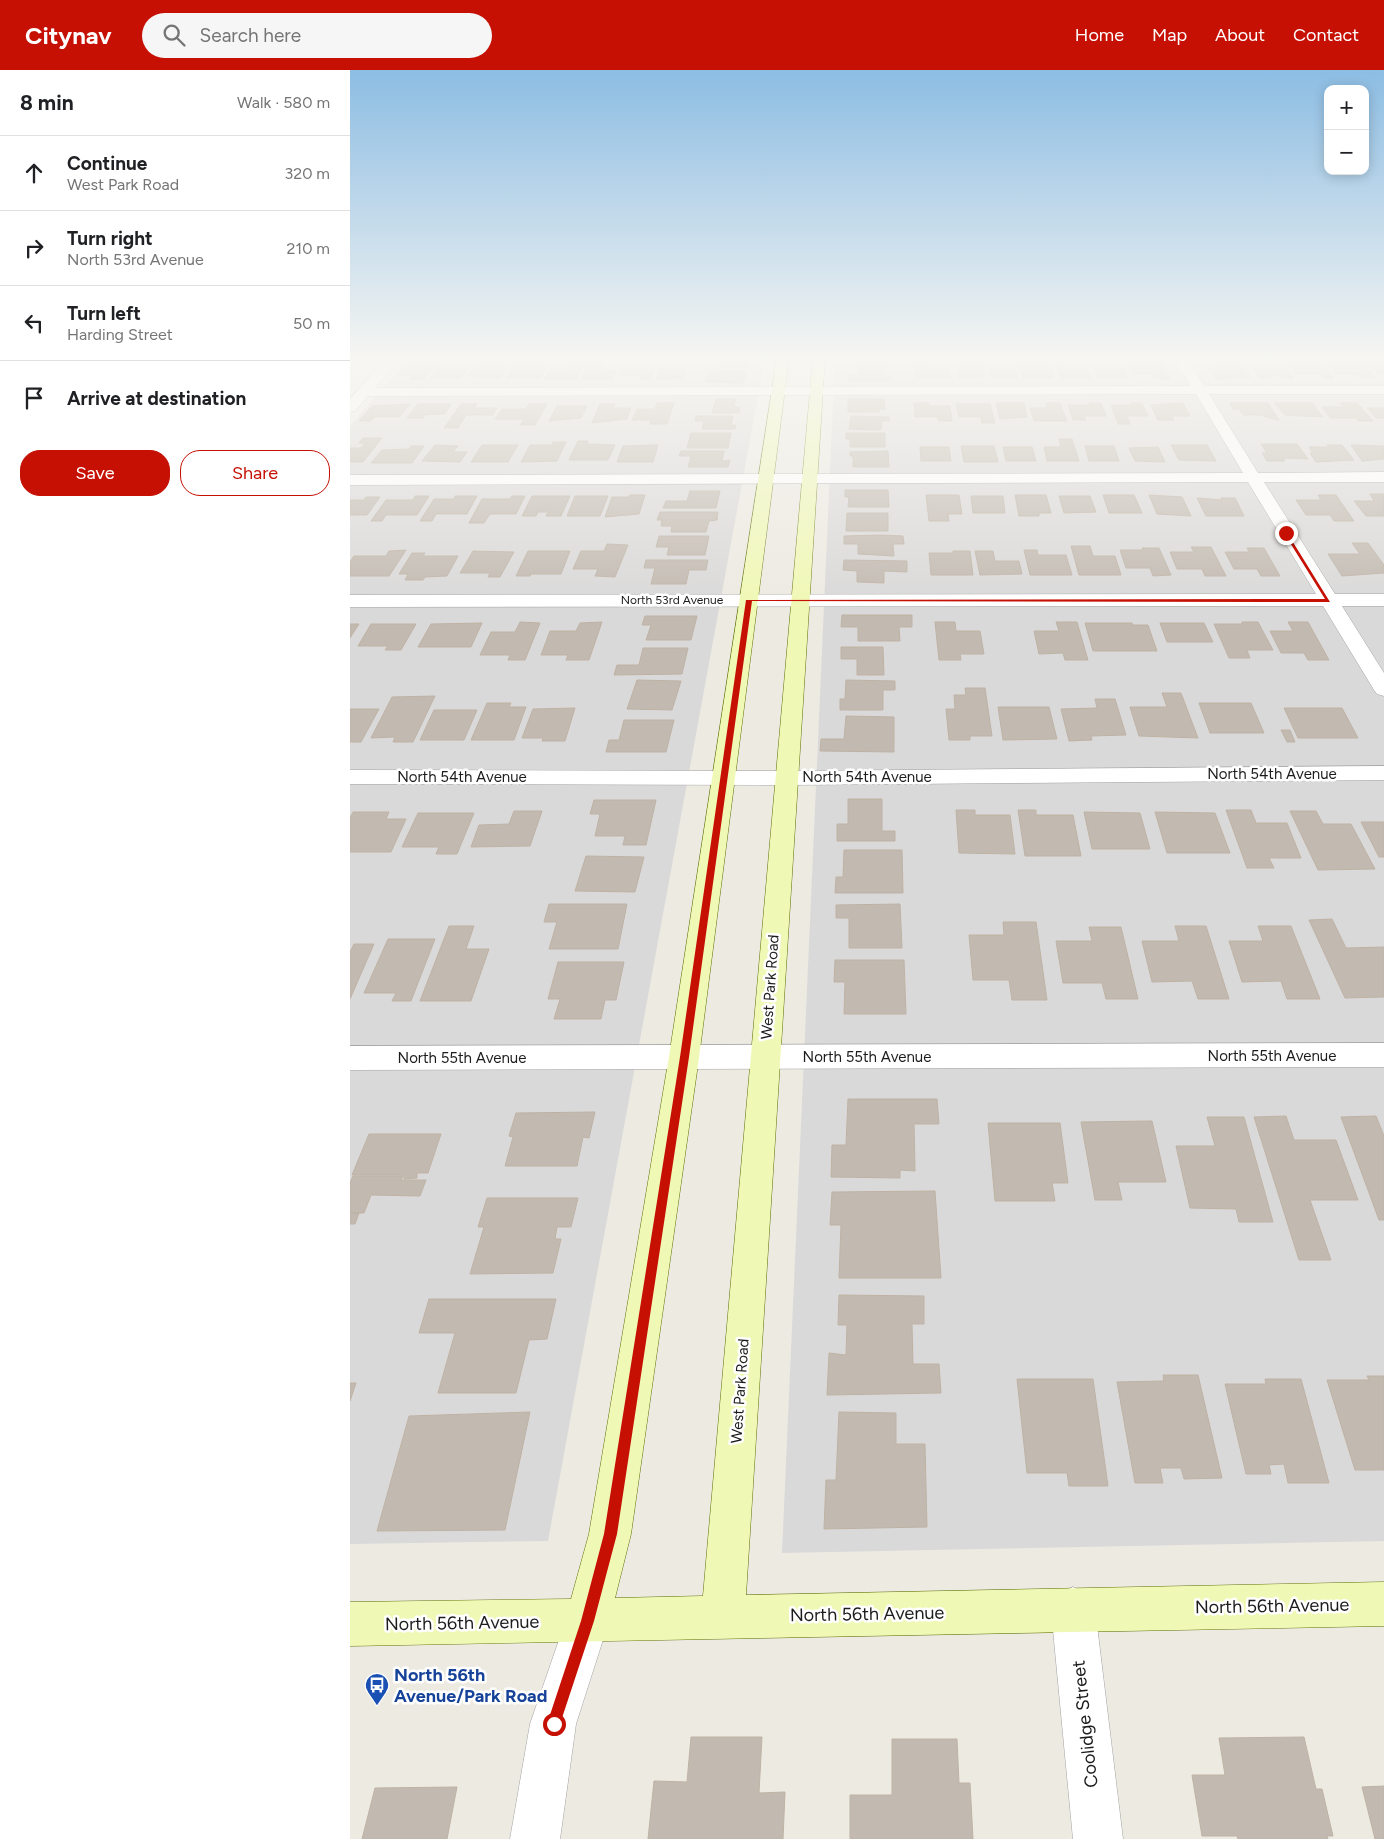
<!DOCTYPE html>
<html lang="en">
<head>
<meta charset="utf-8">
<style>
	body { margin:0; font-family:Figtree,sans-serif; background:#f6f6f6; color:#202124 }
	.controls { position:absolute; right:15px; top:15px; display:grid; overflow:hidden; border-radius:10px; box-shadow:0 2px 12px #0003 }
	.controls button { width:45px; height:45px; display:grid; place-items:center; padding:0; border:0; border-bottom:1px solid #e0e0e0; background:#fff; color:#202124; font:25px sans-serif }
	.stop { position:absolute; width:15px; height:15px; margin:-11px; border:4px solid #c61003; border-radius:50%; background:#fff }
	.stop.end { background:#c61003; border-color:#fff; box-shadow:0 1px 5px #0008 }
	.list { margin:0; padding:0; list-style:none }
	h2 { display:flex; justify-content:space-between; align-items:center; height:65px; margin:0; padding:0 20px; font-size:21px }
	h2 small { font-size:16px; font-weight:400; color:#757577 }
	.list li { display:grid; grid-template-columns:32px 1fr auto; gap:15px; align-items:center; box-sizing:border-box; height:75px; padding:0 20px; border-top:1px solid #e0e0e0 }
	.list b { display:block; font-size:19px; white-space:nowrap }
	.list p { margin:0; font-size:16px; white-space:nowrap; color:#757577 }
	.list em { font-size:16px; font-style:normal; color:#757577 }
	.actions { display:flex; gap:10px; padding:15px 20px }
	.actions a { flex:1; padding:11px 0; border:1px solid #c61003; border-radius:20px; text-align:center; font-size:18px; color:#c61003 }
	.actions .main { background:#c61003; color:#fff }
	.icon { flex:none; width:28px; height:28px; fill:none; stroke:currentColor; stroke-width:2; stroke-linecap:round; stroke-linejoin:round }
	.map { position:relative; flex:none; width:1034px; height:1769px; overflow:hidden }
	header { display:flex; align-items:center; gap:30px; box-sizing:border-box; height:70px; padding:0 25px; background:#c61003; color:#fff }
	header strong { font-size:24px }
	nav { display:flex; gap:28px; margin-inline-start:auto; font-size:18px }
	.search { width:350px; height:45px; background:#f6f6f6; display:flex; align-items:center; gap:12px; box-sizing:border-box; padding:0 18px; border-radius:28px; color:#757577; font-size:19px }
	main { display:flex }
	aside { flex:1; background:#fff }
	.map>svg:first-child { display:block }
	.residential { fill:#dad9d9 }
	.building { fill:#c2bab1; stroke:#bfb2a4 }
	.lines { fill:none; stroke-linecap:round; stroke-linejoin:round }
	.street-casing { stroke:#a3a3a3; stroke-width:1 }
	.secondary-casing { stroke:#5d7006; stroke-width:1 }
	.street { fill:#fff; fill-rule:evenodd }
	.secondary { fill:#f0f8b5; fill-rule:evenodd }
	.route { fill:#c61003 }
	.labels { text-anchor:middle; stroke-width:5; stroke-linejoin:round; paint-order:stroke }
	.far-street-label { font-size:12px; fill:#1c1c1c; stroke:#fff }
	.street-label { font-size:15px; fill:#1c1c1c; stroke:#fff }
	.near-street-label { font-size:18px; fill:#1c1c1c; stroke:#fff }
	.near-transit-label { font-size:18px; font-weight:bold; fill:#164399; stroke:#fff; text-anchor:start }
</style>
</head>
<body>
<header>
<strong>Citynav</strong>
<div class="search"><svg class="icon" aria-label="search" viewBox="0 0 24 24"><circle cx="10" cy="10" r="6"/><path d="M15 15l6 6"/></svg>Search here</div>
<nav><a>Home</a><a>Map</a><a>About</a><a>Contact</a></nav>
</header>
<main>
<aside>
<h2>8 min<small>Walk · 580 m</small></h2>
<ul class="list">
<li><svg class="icon" aria-label="ahead" viewBox="0 0 24 24"><path d="M12 20V5M6 11l6-6 6 6"/></svg><div><b>Continue</b><p>West Park Road</p></div><em>320 m</em></li>
<li><svg class="icon" aria-label="right" viewBox="0 0 24 24"><path d="M7 20v-9h11M14 6l5 5-5 5"/></svg><div><b>Turn right</b><p>North 53rd Avenue</p></div><em>210 m</em></li>
<li><svg class="icon" aria-label="left" viewBox="0 0 24 24"><path d="M17 20v-9H6M10 6l-5 5 5 5"/></svg><div><b>Turn left</b><p>Harding Street</p></div><em>50 m</em></li>
<li><svg class="icon" aria-label="arrive" viewBox="0 0 24 24"><path d="M6 21V4h12l-3 4 3 4H6"/></svg><div><b>Arrive at destination</b></div></li>
</ul>
<div class="actions"><a class="main">Save</a><a>Share</a></div>
</aside>
<div class="map">
<svg width="1034" height="1769" viewBox="0 0 1034 1769">
	<rect width="100%" height="100%" fill="#edeae2"/>
	<path class="residential" d="M59 288H415L198 1471 0 1474V356Z
		M485 288H1034V1471L432 1483Z"/>
	<path class="building" d="M372 288H399L397 297H369Z
		M511 288H534V294H511Z
		M240 291H254L250 300H266L262 309H231Z
		M793 291H811L820 309 803 308 801 304H784L779 294H795Z
		M999 292H1011L1026 308H1011L1007 304H987L979 295H1002Z
		M73 293H88L74 309H59L62 305H48L56 296H70Z
		M574 293V297H598L600 307H566L564 294Z
		M619 293H632L635 306 609 308 607 296H620Z
		M187 294H198L190 308H156L164 296Z
		M221 294H234L226 309H194L200 300H217Z
		M670 294 701 295 704 308 673 307Z
		M877 294H891L900 307 866 309 859 298H863L862 296H879Z
		M940 295H973L984 308H974L970 304H947Z
		M1020 295H1034V304H1028Z
		M109 296H121L110 308H80L88 298 106 299Z
		M148 296H158L150 308 118 306 125 297Z
		M706 296 737 298 741 308H711Z
		M310 297H336L333 308 306 309Z
		M508 297H533L534 305H541V310H498V305H508Z
		M639 297H665L668 308H642Z
		M744 297 775 299 779 308H748Z
		M902 297H936L944 308H931L928 305H919L922 308H910Z
		M272 299H305L301 308 290 309 291 306H269Z
		M360 300 397 301 393 313 355 312Z
		M366 329H386L384 337H390L389 343H362Z
		M498 329H534L535 339H529V342H498Z
		M307 333H324L317 354H300L301 350H282L287 339H305Z
		M564 333H578L579 336H600L602 351H589L588 347H565Z
		M646 333H674L677 347 650 349Z
		M696 333H710L717 351H684L680 338H697Z
		M739 333H751L756 346H734L736 350H723L718 335H740Z
		M781 333H792L798 346H777L780 354H768L761 335H783Z
		M833 333 840 346H822L824 350H808L801 335Z
		M880 333H918L929 350 915 347 913 345H893L889 339H883Z
		M924 333H962L973 347 935 345Z
		M990 333H1007L1023 351H1008L1006 348H980L972 337H994Z
		M60 334 49 347H24L21 351H9L22 336Z
		M68 334H101L95 344 75 345 73 348H57Z
		M111 334H127L124 338H147L143 345H116L108 358H94Z
		M179 334H197L185 355H170L174 349H145L152 339H176Z
		M250 334H265L263 338H281L277 349 242 353Z
		M606 334H640L645 353H632L631 347H609Z
		M207 336H237L231 348 199 351Z
		M1017 338H1034V348H1026Z
		M346 346H383L381 355H386L385 359H352L354 351H345Z
		M501 346 539 347V351H532L531 360 499 359Z
		M341 363H381L378 378H337Z
		M496 363H535V377H500V369H496Z
		M13 368H32L13 392H0V378H11L15 373H9Z
		M709 369H722L729 391H697L694 377H711Z
		M228 371H238L237 374 265 375 258 390H219Z
		M203 372H216L207 391 171 392 180 375H202Z
		M911 374H947L958 389 933 388 935 391H917L912 383H917Z
		M85 375 108 376 103 382H117L110 392 72 391Z
		M132 375H168L158 392H121Z
		M308 375 303 392H267L273 376Z
		M821 375H857L866 391 829 390Z
		M977 375H992L1004 390 966 392 960 383H963L959 377H979Z
		M1001 375 1034 376V389L1012 391Z
		M61 376H74L62 393H21L32 380 59 379Z
		M611 376H644L648 392H614Z
		M735 376H764L769 391H739Z
		M570 377H599L601 391H571Z
		M653 377H682L686 391H656Z
		M808 377 815 392 785 391 779 378Z
		M331 381H374L372 391 380 390 378 397H338L341 386H329Z
		M538 381 539 397H503V386H500V382Z
		M495 420H538L539 437H498L499 427H495Z
		M340 421H370L366 438H313L316 431H337Z
		M1020 424H1034V446H1016L1004 431H1024Z
		M280 425H295L289 444 255 447 262 427H279Z
		M576 425H609L612 444H598L599 451H579Z
		M665 425H696L701 443H689V446H669Z
		M753 425H784L792 443H759Z
		M799 425 832 427 841 446 807 444Z
		M968 425H986L1004 451H984L980 445H956L946 430H971Z
		M65 426H79L67 445H36L32 451H21L36 430H63Z
		M105 426H127L117 444H86L82 451H70L84 429H104Z
		M162 426H175L166 444H140L134 453H119L132 429H160Z
		M182 426H220L211 446H196L198 442H188L186 446H172Z
		M225 426H258L250 446H217Z
		M621 426H653L655 443H623Z
		M709 426H740L746 442 714 443Z
		M16 427H30L17 445H0V430H14Z
		M847 428 872 430 871 428H885L894 446H856Z
		M310 442H368L367 450 359 451 356 462H321L322 456H311L312 450H307Z
		M497 443H538V461H496Z
		M531 465 553 466 554 474H543L544 486 508 484V474H494V466Z
		M309 466H359L355 485H317L319 477H306Z
		M1002 473H1018L1034 495V503L992 506 978 484H1010Z
		M257 474 278 475 265 507 245 506 248 499H223L231 481H254Z
		M721 476H740L743 486H765L771 505H729Z
		M841 477H861L876 506H855L852 499H827L820 482H844Z
		M792 478H809L821 505 803 506 800 498H776L770 480H793Z
		M897 478H914L930 506H911L907 499H884L875 482H899Z
		M56 480 39 506H0V492L4 486H36L39 481Z
		M674 480H687L688 485H716L722 505H680Z
		M123 481 164 482 150 507H138L140 503H110Z
		M178 481H220L211 504H181L180 506H166Z
		M603 481H620L623 505H581L579 483H603Z
		M625 481H643L645 491H669L672 504 630 505Z
		M62 483H75L73 486H108L97 506 75 507 73 510H55L58 504H49Z
		M296 490H358L356 500H339L336 514H301L305 498H294Z
		M494 490 557 491V502L534 501V513L507 512V501L493 500Z
		M492 545H562V557H549L550 571H508V557H491Z
		M295 546H347L341 570H296L301 555H292Z
		M170 552 190 553 175 590H158L160 585H130L141 562H165Z
		M252 552 239 590H216L218 585H191L200 561H226L230 553Z
		M585 552H605L606 561H630L634 584H610L611 590H589Z
		M706 552H727L738 590H715L713 583 689 584 684 561H709Z
		M892 552H908L923 580H897L900 588H879L864 554H892Z
		M938 552H958L979 590H958L954 583H931L920 561H943Z
		M132 553 121 577H68L81 554Z
		M735 553H782L783 555H798L807 581H743Z
		M810 553H854L863 572H817Z
		M0 554H9L0 568Z
		M21 554H66L51 580H35L38 576H8Z
		M491 577H533L534 605H507V589H491Z
		M293 578H338L332 604 264 605 267 595H289Z
		M287 610 331 611 322 640 277 639Z
		M496 610 545 611V620H533V640H490V629H495Z
		M615 618H635L642 666H620V670H599L596 639H605L604 625H616Z
		M812 623H831L848 668 789 666 780 637H817Z
		M85 626 63 672H43L45 667 21 668 42 627Z
		M745 629H765L776 665 741 666 742 670 719 671 711 639 747 638Z
		M137 633H161L159 637H176L164 670H121Z
		M849 633H901L914 663H860Z
		M648 637H699L707 669 653 670Z
		M225 638 215 671H192L193 668H172L183 639Z
		M934 638H992L1008 668H948Z
		M0 639H29L11 672H0Z
		M84 640H127L114 670H70Z
		M496 646 544 647V682L470 681 471 669H494Z
		M274 650H324L316 682H256L259 670H269Z
		M931 660H940L945 672H937Z
		M498 729H532V761H545V771H487V754H498Z
		M244 730H306L296 775H273L275 766H245L250 744H240Z
		M606 740H625V745H660L665 784 609 783Z
		M668 740H686V745H723L731 786H675Z
		M876 740H901L906 753H937L951 788H919L924 798H897Z
		M164 741H192L180 776 121 777 129 755 159 754Z
		M940 741H966L973 754H1001L1025 799 968 800Z
		M3 742H39L36 749H56L41 782H0V748Z
		M734 742 790 743 800 779H742Z
		M805 742 865 743 880 783H817Z
		M68 743H124L107 784H86L89 777H52Z
		M1011 752H1034V787H1029Z
		M494 780H552L553 823H485L486 807H493Z
		M236 786 294 787 285 822 225 821Z
		M199 834H277L268 879H199L207 852H194Z
		M550 834 552 878H499V848H486V835Z
		M982 849 996 878 1034 877V927L995 928 959 850Z
		M653 852H686L697 930H662L659 910H623L619 865H654Z
		M99 856H124L116 879H139L121 931H70Z
		M825 856H856L879 929H848L842 911 802 912 792 871H829Z
		M908 856H941L970 929H937L931 911 892 912 879 871H913Z
		M739 857H771L788 929H756L752 913H713L706 871H742Z
		M38 869H85L61 931H42L46 923H14Z
		M4 874H24L0 929V882Z
		M485 890H554L556 944H494L495 912H484Z
		M208 892H274L266 930H255L251 949H204L210 929H198Z
		M498 1029H587L589 1054H564L565 1101 550 1100V1108L481 1107 482 1075H496Z
		M245 1042 239 1068 233 1067 227 1096H155L163 1067 159 1066 166 1043Z
		M936 1046 944 1070H986L1008 1130H960L981 1190H949L904 1047Z
		M1026 1046 1034 1066V1150H1029L991 1047Z
		M857 1047H894L923 1152H889L886 1139 840 1138 826 1076H865Z
		M802 1051 816 1112H768L772 1130H745L731 1052Z
		M638 1053H710L718 1113H702L705 1131H645Z
		M19 1064H91L78 1103H67V1108L54 1109V1105H2Z
		M3 1106H53L51 1110H76L70 1126 21 1125 14 1143H0V1113Z
		M585 1121 591 1208H489L491 1155H480L482 1122Z
		M137 1128H228L221 1157H207L205 1169H211L203 1203 120 1204 134 1157H128Z
		M0 1143H9L5 1154H0Z
		M489 1225 574 1226V1254H562L563 1294H589L591 1323 477 1325 479 1283 496 1285 497 1255H488Z
		M79 1229H206L197 1269 179 1270 166 1323H88L105 1263H69Z
		M813 1305H848L872 1408 834 1409 831 1398H810L813 1413H785L767 1312 814 1311Z
		M1017 1306H1034V1400H1005L977 1310H1019Z
		M667 1309H743L758 1416H719L717 1403H677Z
		M915 1309H951L979 1413H938L934 1394 919 1395 921 1404H896L875 1314H916Z
		M0 1313H6L0 1331Z
		M180 1342 155 1460 27 1461 59 1346Z
		M489 1342 546 1343V1374H575L577 1457 474 1459 476 1410H486Z
		M341 1667H412L409 1723 435 1722 433 1769H298L304 1711 337 1712Z
		M954 1667 966 1719H972L983 1766H977L978 1769H888L887 1766H852L842 1705H875L869 1668Z
		M542 1669H607L609 1713H620L623 1769H500V1725H542Z
		M1034 1716V1769H1025L1012 1717Z
		M107 1717 97 1769H12L25 1718Z"/>
	<g class="lines">
		<g class="street-casing">
			<path id="street" d="M37 288H50L25 318 841 316 824 288H837L854 316H1034V324H859L908 403 1034 402V412H914L985 524H1034V536H992L1034 603V626L1027 624 1024 620 973 536 0 537V525L966 524 898 412 0 415V405L893 403 846 324 18 326 5 341 0 342V329Z
				M1034 696V710L436 715 0 714V700L436 701Z
				M1034 973V997L0 1000V976Z
				M723 1517 738 1524 745 1539 773 1769H723L701 1539 708 1524Z
				M237 1529 253 1535 259 1551 226 1654 210 1769H160L180 1654 221 1535Z"/>
		</g>
		<g class="secondary-casing">
			<path id="secondary" d="M427 288H439L349 987 281 1464 265 1528 353 1526 463 288H475L396 1525 1034 1512V1556L0 1576V1532L221 1529 239 1464 319 987Z"/>
		</g>
		<use href="#street" class="street"/>
		<use href="#secondary" class="secondary"/>
	</g>
	<linearGradient id="sky" x2="0" y2="1"><stop stop-color="#8cbde3"/><stop offset="0.54" stop-color="#f7f6f2"/><stop offset="1" stop-color="#f7f6f2" stop-opacity="0"/></linearGradient>
	<rect width="1034" height="536" fill="url(#sky)"/>
	<path class="route" d="M936 461 980 532 402 531 339 987 267 1464 244 1551 210 1654 208 1659 204 1661 199 1659 197 1654 231 1551 254 1464 330 987 396 530 975 529 934 463Z"/>
	<defs>
		<g id="bus-pin" transform="scale(1.25)"><path d="M0 17L-7.5 6A9.5 9.5 0 1 1 7.5 6Z" fill="#1a4fb4" stroke="#fff"/><path d="M-5-6H5V4H4V6H2V4H-2V6H-4V4H-5ZM-3.5-4V0h7V-4ZM-3.5 1.2v1.5H-2V1.2ZM2 1.2v1.5H3.5V1.2Z" fill="#fff"/></g>
	</defs>
	<g fill-rule="evenodd">
		<use href="#bus-pin" x="27" y="1615"/>
	</g>
	<g class="labels">
		<g class="far-street-label">
			<text x="322" y="534">North 53rd Avenue</text>
		</g>
		<g class="street-label">
			<text x="922" y="709">North 54th Avenue</text>
			<text x="112" y="712">North 54th Avenue</text>
			<text x="517" y="712">North 54th Avenue</text>
			<text transform="translate(420 917) rotate(-86)" y="5">West Park Road</text>
			<text x="922" y="991">North 55th Avenue</text>
			<text x="517" y="992">North 55th Avenue</text>
			<text x="112" y="993">North 55th Avenue</text>
			<text transform="translate(390 1321) rotate(-86)" y="5">West Park Road</text>
		</g>
		<g class="near-street-label">
			<text transform="translate(922 1536) rotate(-1)" y="6">North 56th Avenue</text>
			<text transform="translate(517 1544) rotate(-1)" y="6">North 56th Avenue</text>
			<text transform="translate(112 1553) rotate(-1)" y="6">North 56th Avenue</text>
			<text transform="translate(735 1654) rotate(-96)" y="6">Coolidge Street</text>
		</g>
		<g class="near-transit-label">
			<text x="44" y="1611">North 56th<tspan x="44" dy="21">Avenue/Park Road</tspan></text>
		</g>
	</g>
</svg>
<div class="controls">
<button>+</button>
<button>−</button>
</div>
<div class="stop" style="left:204px;top:1654px"></div>
<div class="stop end" style="left:936px;top:463px"></div>
</div>
</main>
</body>
</html>
